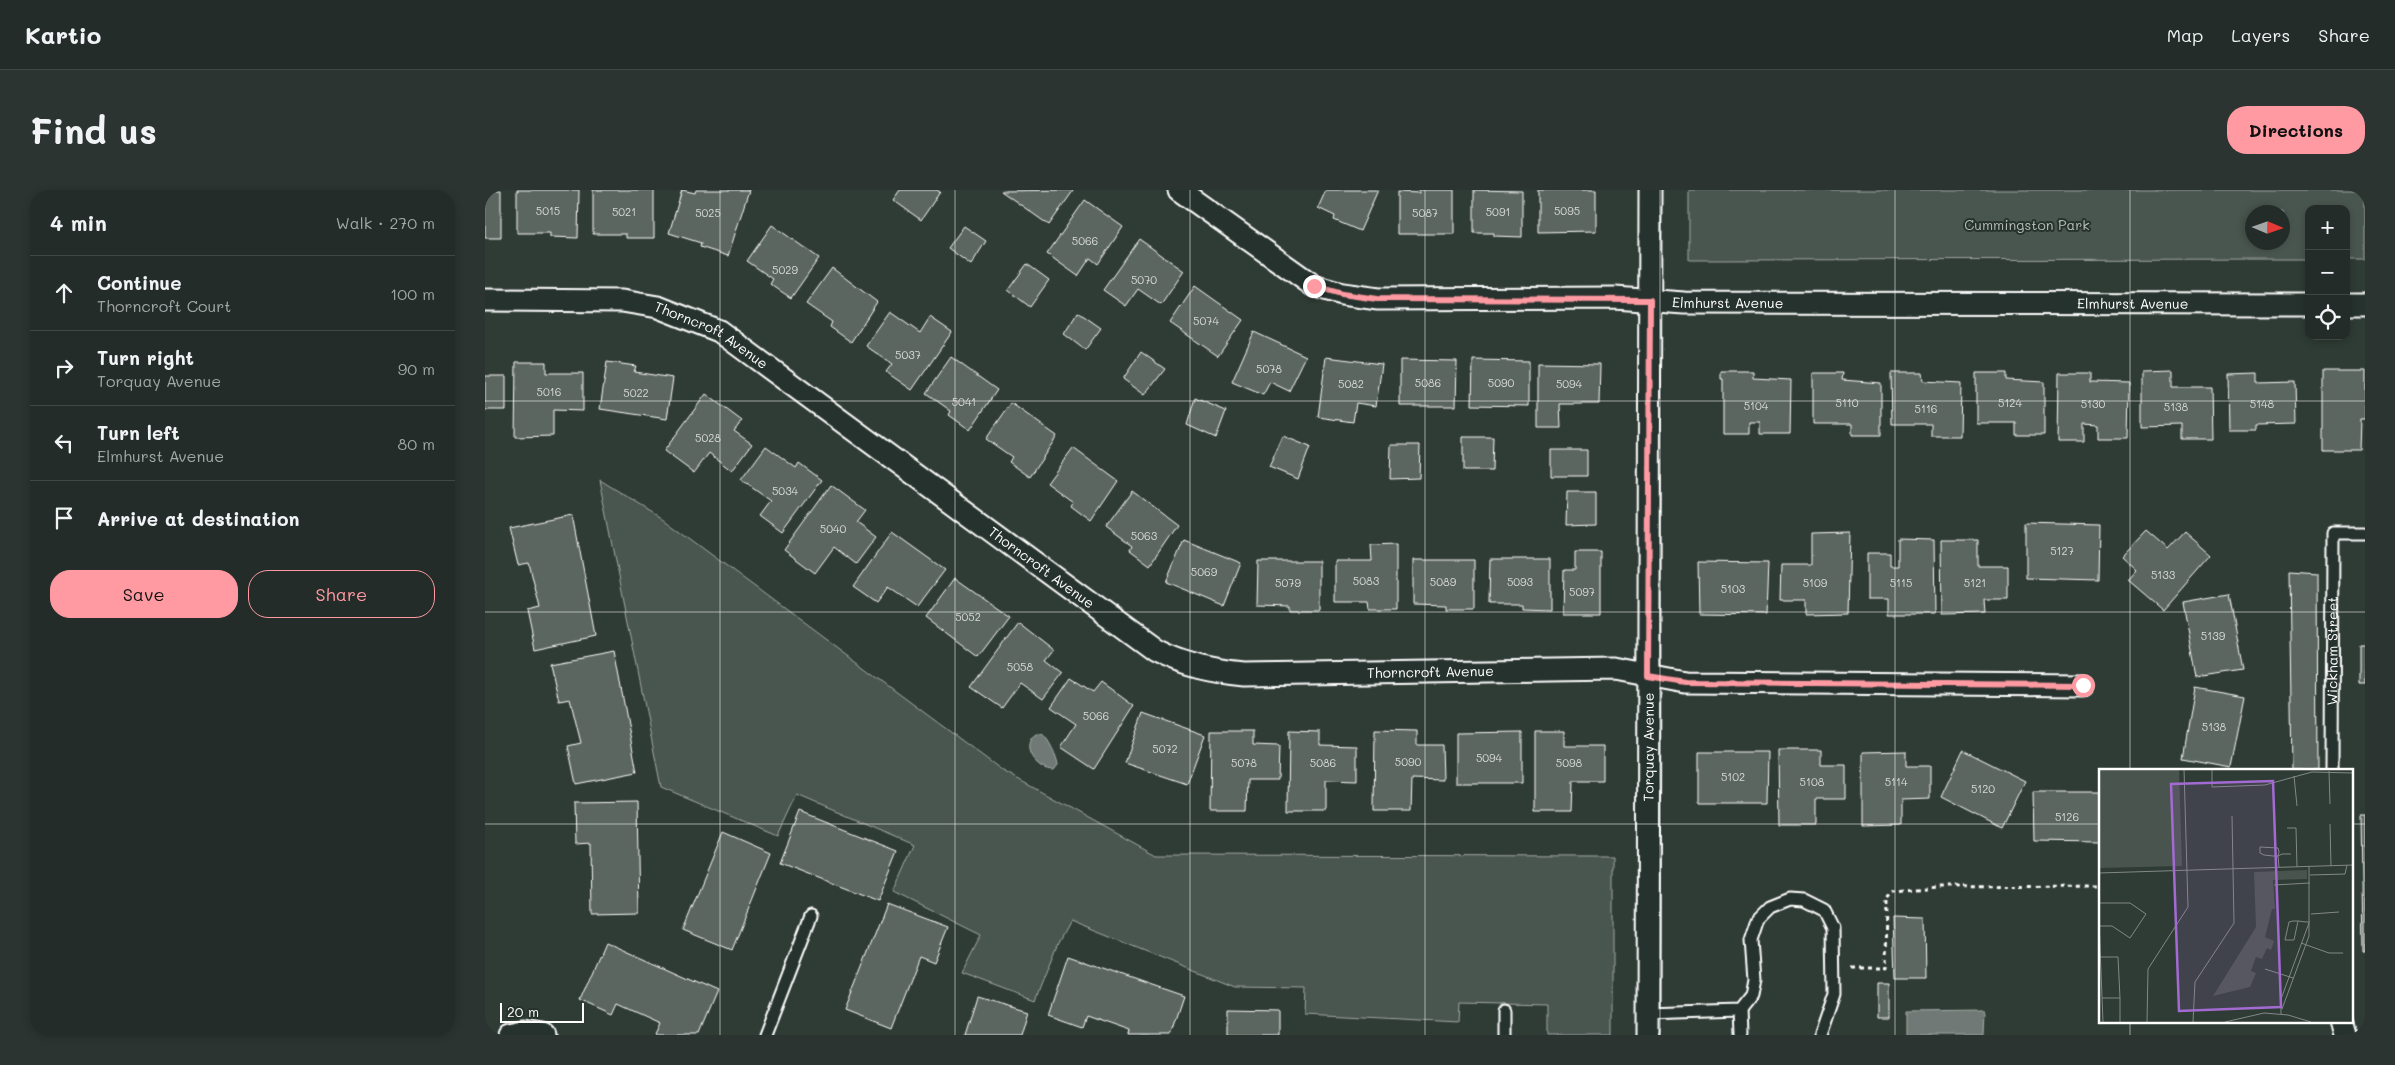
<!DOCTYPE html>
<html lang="en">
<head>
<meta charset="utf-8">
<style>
	body { margin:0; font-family:Mali,sans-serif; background:#2b3430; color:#f1f3f6 }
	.controls { position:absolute; right:15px; top:15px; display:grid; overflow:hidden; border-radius:10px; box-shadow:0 2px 8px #0003 }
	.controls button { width:45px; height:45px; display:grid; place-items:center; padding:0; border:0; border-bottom:1px solid #404845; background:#232c28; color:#f1f3f6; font:25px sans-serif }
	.compass { position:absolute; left:1760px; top:15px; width:45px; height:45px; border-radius:50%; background:#232c28; box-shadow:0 2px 8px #0003; rotate:92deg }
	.scale { position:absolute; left:15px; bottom:12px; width:84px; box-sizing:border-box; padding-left:5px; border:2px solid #fff; border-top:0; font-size:14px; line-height:18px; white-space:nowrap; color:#fff; -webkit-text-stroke:4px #26332d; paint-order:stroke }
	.stop { position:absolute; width:15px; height:15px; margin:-11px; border:4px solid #ff9aa2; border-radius:50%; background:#fff }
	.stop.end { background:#ff9aa2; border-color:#fff; box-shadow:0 1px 5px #0008 }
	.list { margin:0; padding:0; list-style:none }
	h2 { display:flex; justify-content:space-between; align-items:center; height:65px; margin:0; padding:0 20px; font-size:21px }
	h2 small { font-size:16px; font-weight:400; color:#a3a7a8 }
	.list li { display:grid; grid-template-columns:32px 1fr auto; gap:15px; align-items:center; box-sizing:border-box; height:75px; padding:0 20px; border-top:1px solid #404845 }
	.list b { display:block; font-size:19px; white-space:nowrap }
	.list p { margin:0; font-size:16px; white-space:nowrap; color:#a3a7a8 }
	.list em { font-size:16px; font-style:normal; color:#a3a7a8 }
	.actions { display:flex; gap:10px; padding:15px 20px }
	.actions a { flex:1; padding:11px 0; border:1px solid #ff9aa2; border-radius:20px; text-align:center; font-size:18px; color:#ff9aa2 }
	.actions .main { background:#ff9aa2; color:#111 }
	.icon { flex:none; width:28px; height:28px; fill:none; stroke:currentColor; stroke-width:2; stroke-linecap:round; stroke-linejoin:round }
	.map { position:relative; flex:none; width:1880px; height:845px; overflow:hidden; border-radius:20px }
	header { display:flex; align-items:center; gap:30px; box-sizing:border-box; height:70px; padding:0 25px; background:#232c28; border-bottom:1px solid #404845 }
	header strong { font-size:24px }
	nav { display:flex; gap:28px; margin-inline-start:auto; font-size:18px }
	.intro { display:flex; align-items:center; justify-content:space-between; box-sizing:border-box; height:120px; padding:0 30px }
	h1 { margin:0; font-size:35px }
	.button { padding:12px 22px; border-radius:20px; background:#ff9aa2; color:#111; font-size:18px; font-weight:700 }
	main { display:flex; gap:30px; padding:0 30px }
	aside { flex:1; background:#232c28; border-radius:20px; box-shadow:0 2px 8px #0003 }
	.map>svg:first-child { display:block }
	.green { fill:#4a544f; stroke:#a4aaa7; fill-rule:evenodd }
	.water { fill:#707975; stroke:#a9afac }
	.building { fill:#5b6661; stroke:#fff }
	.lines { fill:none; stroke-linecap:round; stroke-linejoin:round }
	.lane-casing { stroke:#fff; stroke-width:15 }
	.street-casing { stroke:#fff; stroke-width:25 }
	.path { stroke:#fff; stroke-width:3; stroke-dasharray:4 4; stroke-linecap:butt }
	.lane { stroke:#26332d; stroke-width:11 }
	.street { stroke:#26332d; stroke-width:21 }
	.route { stroke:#ff9aa2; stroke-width:6 }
	.grid { fill:none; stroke:#fff; stroke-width:1; stroke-opacity:0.55 }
	.labels { text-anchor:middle; stroke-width:4; stroke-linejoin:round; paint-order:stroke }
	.number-label { font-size:11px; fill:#d6d9d8 }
	.park-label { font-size:14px; fill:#b7bbb9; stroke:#26332d }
	.street-label { font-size:14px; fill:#fff; stroke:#26332d }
	.inset-road { fill:none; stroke:#828986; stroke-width:1 }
	.view { fill:#a36bd2; fill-opacity:0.15; stroke:#a36bd2; stroke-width:2.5 }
	.inset-edge { fill:none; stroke:#fff; stroke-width:2.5 }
</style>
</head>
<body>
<header>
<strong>Kartio</strong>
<nav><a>Map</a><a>Layers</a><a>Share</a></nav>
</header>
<div class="intro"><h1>Find us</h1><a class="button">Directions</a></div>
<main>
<aside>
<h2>4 min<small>Walk · 270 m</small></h2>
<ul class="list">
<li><svg class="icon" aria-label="ahead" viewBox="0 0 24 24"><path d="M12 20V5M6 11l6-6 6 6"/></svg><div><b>Continue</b><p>Thorncroft Court</p></div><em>100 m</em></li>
<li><svg class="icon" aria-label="right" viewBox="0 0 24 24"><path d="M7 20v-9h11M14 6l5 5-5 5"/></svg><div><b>Turn right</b><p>Torquay Avenue</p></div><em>90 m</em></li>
<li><svg class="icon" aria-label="left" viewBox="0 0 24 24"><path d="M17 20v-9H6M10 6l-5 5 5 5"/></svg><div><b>Turn left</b><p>Elmhurst Avenue</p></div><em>80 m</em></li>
<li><svg class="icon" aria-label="arrive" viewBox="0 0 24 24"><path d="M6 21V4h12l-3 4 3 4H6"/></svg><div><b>Arrive at destination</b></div></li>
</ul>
<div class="actions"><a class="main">Save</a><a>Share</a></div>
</aside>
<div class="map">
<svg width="1880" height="845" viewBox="0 0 1880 845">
	<rect width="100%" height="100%" fill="#2f3b35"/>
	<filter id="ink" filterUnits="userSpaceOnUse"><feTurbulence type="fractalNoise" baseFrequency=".02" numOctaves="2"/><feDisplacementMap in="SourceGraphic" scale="10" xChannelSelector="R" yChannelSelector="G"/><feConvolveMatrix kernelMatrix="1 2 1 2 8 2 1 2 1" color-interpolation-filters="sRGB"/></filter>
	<g filter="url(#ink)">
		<path class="green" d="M1204 0H1880V69H1861V19H1824V69L1204 70ZM1768 22H1798V52H1768Z
			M115 290 177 328 518 581 671 665 1128 666V845H1062V814L974 812 973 832 820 824 821 798 750 797 585 731 573 753 550 810 477 783 496 745 409 702 430 655 312 605 293 646 176 597Z"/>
		<path class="water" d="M551 544H557C563 547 573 569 573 575L569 580C552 581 533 556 551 544Z
			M1500 820 1499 845H1421V821Z"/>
		<path class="building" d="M0 0H16V48H0Z
			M32 0H94L93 48 65 47V43H32Z
			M108 0H169V48H141V44H108Z
			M197 0 210 3 211 0H264L243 66 215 57 216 53 184 43Z
			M415 0H452L455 2 436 30 408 10Z
			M586 0 588 1 564 35 516 1Z
			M841 0H893L875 41 849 30 850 26 833 18Z
			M934 0H969V44H912V2L934 3Z
			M989 0 1037 1V47L1009 46V43H989Z
			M1053 0H1111V41L1053 42Z
			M600 10 638 37 613 74 605 68 593 86 562 64Z
			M287 35 334 68 306 108 285 94 288 89 262 71Z
			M479 36 501 51 486 75 463 58Z
			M654 49 699 81 676 115 653 99 641 116 618 100Z
			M542 74 564 90 545 117 523 100Z
			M347 78 392 112 366 152 345 137 347 132 321 114Z
			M710 96 758 130 733 166 685 133Z
			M405 122 435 143 445 127 467 142 427 200 401 182 407 174 381 156Z
			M593 122 616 138 600 160 579 144Z
			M769 142 821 166 804 201 785 192 778 205 747 192Z
			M656 162 680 179 660 205 638 189Z
			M466 167 512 200 485 240 464 225 466 221 441 203Z
			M841 167 897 174 891 216 871 213 868 232 833 227Z
			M915 170 972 171 971 216H915Z
			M988 170 1044 171V216L987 215Z
			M31 172H61V183H98V221L68 220V246L30 247Z
			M122 172 151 176 149 182 188 188 182 229 115 219Z
			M1053 173 1115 174 1114 214H1075L1076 238H1053Z
			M1688 180V197H1725L1726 249H1697V236L1657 237V181Z
			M1236 181H1268V188L1306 190 1305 244H1275V232H1264V244H1238V189H1236Z
			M1838 181H1880V229H1875L1874 260H1838Z
			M1328 183H1358L1357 190 1396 193V245H1367V234H1328Z
			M1406 183H1437L1438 191 1476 193 1475 246H1446V234H1407Z
			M1491 183H1521V190L1559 192V245H1531V233H1491Z
			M1574 183H1605V192L1644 193 1643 248H1613V235L1599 234V252H1573Z
			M1773 183V193L1810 192 1811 234 1771 235V240H1744L1743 184Z
			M0 186H21V220H0Z
			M221 204 257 231 249 241 267 254 247 281 224 263 209 283 179 261Z
			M710 208 741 221 731 248 702 235Z
			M526 213 572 246 545 287 524 272 527 267 501 249Z
			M798 246 825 257 813 289 784 277Z
			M978 247H1008L1007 281H978Z
			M906 255H935L934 288 905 289Z
			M281 256 311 278 314 273 337 290 298 343 275 326 286 311 256 290Z
			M588 258 633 291 606 331 586 316 588 312 562 293Z
			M1066 260H1102V286H1066Z
			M346 295 380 320 371 332 391 347 371 374 349 357 330 383 299 360Z
			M647 301 692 335 665 375 645 360 647 356 621 337Z
			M1082 302H1111V334L1081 335Z
			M88 325 111 446 50 459 42 421 55 418 44 373 33 375 24 338Z
			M1541 333 1614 335 1613 390 1541 388Z
			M1661 341 1683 360 1700 342 1726 365 1678 420 1643 390 1652 380 1637 366Z
			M407 342 460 380 432 417 403 397 391 413 368 397Z
			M1365 343 1363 423 1321 424V410H1295L1296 375H1326V344Z
			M1413 349 1449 350 1450 424H1404V409H1382V363H1405V376H1413Z
			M699 350 756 373 739 416 681 392Z
			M1456 350H1493V376H1523V410H1499L1500 424 1457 425Z
			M911 354V419H885L884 412H850V371H887L886 355Z
			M1090 362H1116V423H1078L1079 380H1090Z
			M1005 369H1065V419L1037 418V414H1004Z
			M928 370H989V419H961V415L928 414Z
			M773 371H834V420H805V416L772 415Z
			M1213 372 1283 373 1281 425 1214 424Z
			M1804 380 1832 382 1833 580H1807Z
			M470 388 524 426 493 467 441 428Z
			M1744 404 1758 480 1712 487 1698 412Z
			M533 432 569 460 561 470 578 483 558 509 535 493 517 518 486 497Z
			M1874 454H1880V495H1874Z
			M129 461 152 582 91 594 83 556 96 553 85 509 74 511 65 473Z
			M586 488 608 502 616 492 649 516 609 579 576 557 591 534 566 517Z
			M1710 497 1760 506 1746 577 1698 568Z
			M658 523 720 545 702 594 640 573Z
			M890 540 932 541V555H957L958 590 927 589 926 621H889Z
			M726 541H768V555L794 556 793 590H763L762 621H725Z
			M804 541 835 542V555L872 556V591L841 590V621H803Z
			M1050 541H1079V556H1118V591H1088L1087 622H1050Z
			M1037 542V593H971V543Z
			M1293 560H1336V575H1361V609H1331V635H1294Z
			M1478 560 1540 591 1517 638 1456 607Z
			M1421 561V576H1445V609L1416 610V635L1378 636V562Z
			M1214 562H1283L1282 613H1214Z
			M1548 602H1615V652L1549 651Z
			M152 612 154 723 107 724 106 653 90 654 89 613Z
			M315 622 413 661 393 711 295 673Z
			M1876 625H1880V761H1878Z
			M238 642 286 663 247 760 198 740Z
			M402 714 463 737 449 772 434 766 406 838 360 820Z
			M1408 728 1440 729 1441 788H1410Z
			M120 752 232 802 214 845H172L170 844 175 833 133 814 128 825 95 810Z
			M583 766 699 806 686 845H643L644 841 601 826 597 837 563 825Z
			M1392 793H1404V827H1392Z
			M492 806 542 821 535 845H480Z
			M743 819 793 820V845H743Z"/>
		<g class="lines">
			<g class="lane-casing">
				<g id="lane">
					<path id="s1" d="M1847 580 1848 343H1880"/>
					<path d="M1019 820V845"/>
					<path d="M1254 821 1255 845"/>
					<path d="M1163 824 1254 821 1266 806 1269 790 1266 750 1273 729 1285 717 1305 709 1319 710 1339 720 1348 738 1349 804 1335 845"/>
					<path d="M280 845 326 726"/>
				</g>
			</g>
			<g class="street-casing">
				<g id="street">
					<path id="s2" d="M694 0 829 96 857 104 893 109 1130 108 1199 113 1824 114"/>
					<path id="s3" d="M0 110 137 111 173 117 234 141 670 461C699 476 727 482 759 485L1131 479 1200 492 1598 495"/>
					<path d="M1861 114H1880"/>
					<path d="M1856 831 1860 845"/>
					<path d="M26 845 40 842 58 845"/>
					<path id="s4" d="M1163 845 1165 0"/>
				</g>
			</g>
			<path class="path" d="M1367 778H1401L1402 709 1408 701 1454 697 1615 696"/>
			<use href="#lane" class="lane"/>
			<use href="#street" class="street"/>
		</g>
	</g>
	<g class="lines" filter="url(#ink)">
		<path class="route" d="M829 96 857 104 892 109 1165 110 1163 486 1200 492 1598 495"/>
	</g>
	<path class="grid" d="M235 0V845M470 0V845M705 0V845M940 0V845M1175 0V845M1410 0V845M1645 0V580M0 211H1880M0 422H1880M0 634H1615M1866 634H1880M1645 831V845"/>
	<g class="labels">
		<g class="number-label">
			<text x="63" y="25">5015</text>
			<text x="1082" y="25">5095</text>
			<text x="139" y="26">5021</text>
			<text x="1013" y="26">5091</text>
			<text x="223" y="27">5025</text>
			<text x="940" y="27">5087</text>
			<text x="600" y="55">5066</text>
			<text x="300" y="84">5029</text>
			<text x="659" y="94">5070</text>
			<text x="721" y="135">5074</text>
			<text x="423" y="169">5037</text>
			<text x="784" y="183">5078</text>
			<text x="943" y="197">5086</text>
			<text x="1016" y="197">5090</text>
			<text x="866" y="198">5082</text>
			<text x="1084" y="198">5094</text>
			<text x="64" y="206">5016</text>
			<text x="151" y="207">5022</text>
			<text x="479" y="216">5041</text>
			<text x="1362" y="217">5110</text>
			<text x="1525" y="217">5124</text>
			<text x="1608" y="218">5130</text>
			<text x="1777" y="218">5148</text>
			<text x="1271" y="220">5104</text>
			<text x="1691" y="221">5138</text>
			<text x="1441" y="223">5116</text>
			<text x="223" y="252">5028</text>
			<text x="300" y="305">5034</text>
			<text x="348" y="343">5040</text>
			<text x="659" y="350">5063</text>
			<text x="1577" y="365">5127</text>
			<text x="719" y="386">5069</text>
			<text x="1678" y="389">5133</text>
			<text x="881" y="395">5083</text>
			<text x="958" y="396">5089</text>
			<text x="1035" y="396">5093</text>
			<text x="803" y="397">5079</text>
			<text x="1330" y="397">5109</text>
			<text x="1416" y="397">5115</text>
			<text x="1490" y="397">5121</text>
			<text x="1248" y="403">5103</text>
			<text x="1097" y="406">5097</text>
			<text x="483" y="431">5052</text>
			<text x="1728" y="450">5139</text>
			<text x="535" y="481">5058</text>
			<text x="611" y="530">5066</text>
			<text x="1729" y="541">5138</text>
			<text x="680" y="563">5072</text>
			<text x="1004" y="572">5094</text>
			<text x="923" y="576">5090</text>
			<text x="759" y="577">5078</text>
			<text x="838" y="577">5086</text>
			<text x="1084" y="577">5098</text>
			<text x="1248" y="591">5102</text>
			<text x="1327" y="596">5108</text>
			<text x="1411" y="596">5114</text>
			<text x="1498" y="603">5120</text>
			<text x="1582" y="631">5126</text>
		</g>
		<g class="park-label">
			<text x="1542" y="40">Cummingston Park</text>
		</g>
		<g class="street-label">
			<text dy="5" stroke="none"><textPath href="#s2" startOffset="581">Elmhurst Avenue</textPath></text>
			<text dy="5" stroke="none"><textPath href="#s2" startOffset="986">Elmhurst Avenue</textPath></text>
			<text dy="5" stroke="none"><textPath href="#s3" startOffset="234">Thorncroft Avenue</textPath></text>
			<text dy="5" stroke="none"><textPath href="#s3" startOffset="639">Thorncroft Avenue</textPath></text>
			<text dy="5" stroke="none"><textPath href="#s1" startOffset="119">Wickham Street</textPath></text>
			<text dy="5" stroke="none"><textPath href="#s3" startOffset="1059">Thorncroft Avenue</textPath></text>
			<text dy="5" stroke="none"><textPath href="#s4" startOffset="288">Torquay Avenue</textPath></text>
		</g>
	</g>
	<g transform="translate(1614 579)">
		<rect width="254" height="254" fill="#2f3b35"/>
		<path d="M0 0H80L83 97 0 99ZM208 101V110L174 111 176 140H173L166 168 175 172 172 181 168 179 163 190 157 188 152 202 157 204 151 218 114 227 157 158 155 103Z" fill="#4a544f"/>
		<path class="inset-road" d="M113 0V18L166 16 213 3 254 4M230 2 231 35M195 7 198 37M231 55 232 97M188 59H197L198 98M180 98 179 87 180 83 179 79 161 78V84L165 86 174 87H179L183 85H192M0 104 254 96M211 106 246 105 248 96M175 116 211 114M0 134H31L47 145 31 169 13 157H0M212 145 240 143M0 151 4 253M199 152 195 171H186L190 153 194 152H199L207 153H211M202 174 230 184H244M1 188H19L21 229H3M166 200 194 209M21 229V253M183 240 210 167V97M182 245V230L210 154M48 253 49 200 89 138 85 0M94 253 96 213 135 154 133 47M126 253 165 244 189 246 212 253"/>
		<path class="view" d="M174 12 182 238 80 242 72 15Z"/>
		<rect width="254" height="254" class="inset-edge"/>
	</g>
</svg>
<div class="controls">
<button>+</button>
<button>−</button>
<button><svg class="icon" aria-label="locate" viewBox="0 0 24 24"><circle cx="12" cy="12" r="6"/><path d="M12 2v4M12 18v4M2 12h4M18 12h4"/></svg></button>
</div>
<svg class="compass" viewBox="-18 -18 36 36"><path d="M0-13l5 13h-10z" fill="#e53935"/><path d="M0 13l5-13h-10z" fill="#a3a7a8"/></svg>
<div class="scale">20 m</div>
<div class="stop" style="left:1598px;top:495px"></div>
<div class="stop end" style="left:829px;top:96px"></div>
</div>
</main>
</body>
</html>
